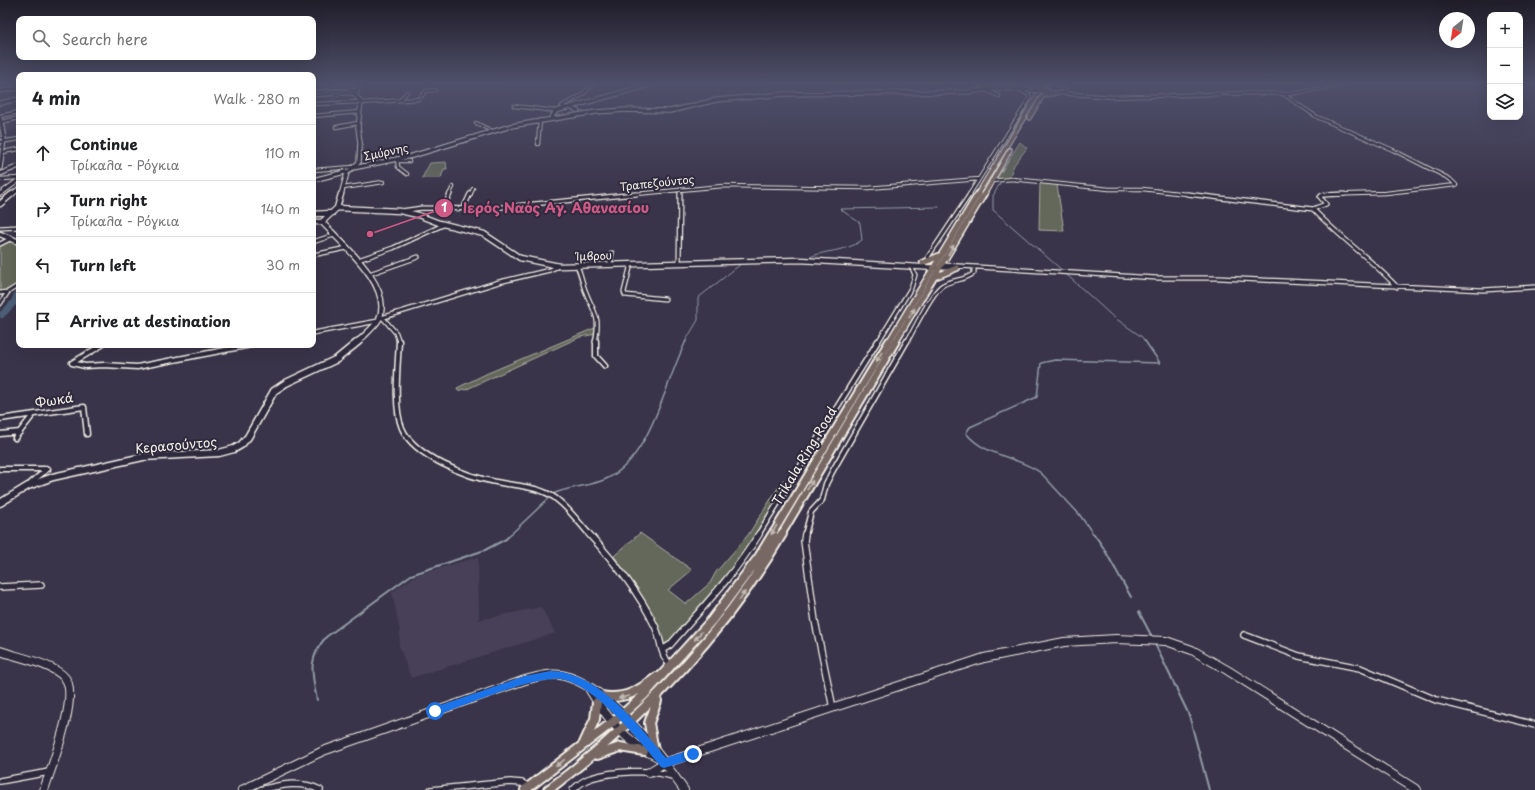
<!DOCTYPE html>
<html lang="en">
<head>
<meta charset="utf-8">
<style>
	body { margin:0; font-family:"Playpen Sans",sans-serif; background:#f2f2f2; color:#202124 }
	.controls { position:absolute; right:12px; top:12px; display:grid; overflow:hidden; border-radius:8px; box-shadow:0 4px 16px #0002 }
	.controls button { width:36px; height:36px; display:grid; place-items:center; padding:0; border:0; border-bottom:1px solid #e0e0e0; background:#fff; color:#202124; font:20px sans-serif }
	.compass { position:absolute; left:1439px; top:12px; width:36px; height:36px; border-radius:50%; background:#fff; box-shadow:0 4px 16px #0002; rotate:210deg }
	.stop { position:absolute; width:12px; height:12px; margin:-9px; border:3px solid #1a73e8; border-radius:50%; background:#fff }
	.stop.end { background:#1a73e8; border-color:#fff; box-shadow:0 1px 4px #0008 }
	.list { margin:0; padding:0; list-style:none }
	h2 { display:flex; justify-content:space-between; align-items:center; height:52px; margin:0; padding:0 16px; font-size:17px }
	h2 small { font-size:13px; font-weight:400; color:#757577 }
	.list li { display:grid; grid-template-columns:26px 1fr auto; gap:12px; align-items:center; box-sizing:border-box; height:56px; padding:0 16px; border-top:1px solid #e0e0e0 }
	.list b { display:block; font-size:15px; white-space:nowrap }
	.list p { margin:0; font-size:13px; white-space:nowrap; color:#757577 }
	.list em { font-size:13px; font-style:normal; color:#757577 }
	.icon { flex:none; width:22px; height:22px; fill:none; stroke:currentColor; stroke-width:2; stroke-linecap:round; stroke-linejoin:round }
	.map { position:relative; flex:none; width:1535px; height:790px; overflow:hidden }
	.search { position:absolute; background:#fff; box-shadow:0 4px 16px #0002; left:16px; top:16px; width:300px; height:44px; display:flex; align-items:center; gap:10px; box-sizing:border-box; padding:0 14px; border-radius:8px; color:#757577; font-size:15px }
	.panel { position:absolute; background:#fff; box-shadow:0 4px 16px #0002; left:16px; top:72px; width:300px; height:276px; border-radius:8px }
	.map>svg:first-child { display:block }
	.built { fill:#474159 }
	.green { fill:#63685a; stroke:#acaca1 }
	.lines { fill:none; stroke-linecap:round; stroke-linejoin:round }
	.stream-far2 { stroke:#909ba5; stroke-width:1 }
	.stream-far1 { stroke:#909ba5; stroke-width:1.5 }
	.stream { stroke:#909ba5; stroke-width:2 }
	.river { fill:#4d6178; fill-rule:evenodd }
	.street-far3-casing { stroke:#f4f1e8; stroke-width:4.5 }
	.street-far2-casing { stroke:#f4f1e8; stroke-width:5.5 }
	.street-far1-casing { stroke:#f4f1e8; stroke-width:7 }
	.street-casing { stroke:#f4f1e8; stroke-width:8 }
	.secondary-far3-casing { stroke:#f4f1e8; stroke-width:5.5 }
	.secondary-far2-casing { stroke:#f4f1e8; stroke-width:7 }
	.secondary-far1-casing { stroke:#f4f1e8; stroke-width:9 }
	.secondary-casing { stroke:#f4f1e8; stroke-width:10 }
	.primary-far3-casing { stroke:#f4f1e8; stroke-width:5.5 }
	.primary-far2-casing { stroke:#f4f1e8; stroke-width:8 }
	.primary-far1-casing { stroke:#f4f1e8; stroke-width:10 }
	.primary-casing { stroke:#f4f1e8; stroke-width:12 }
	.street-far3 { stroke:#2f2a3d; stroke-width:2.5 }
	.street-far2 { stroke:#2f2a3d; stroke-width:3 }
	.street-far1 { stroke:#2f2a3d; stroke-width:4 }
	.street { stroke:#2f2a3d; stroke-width:5.5 }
	.secondary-far3 { stroke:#2f2a3d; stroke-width:3.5 }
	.secondary-far2 { stroke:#2f2a3d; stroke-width:4.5 }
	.secondary-far1 { stroke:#2f2a3d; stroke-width:6 }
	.secondary { stroke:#2f2a3d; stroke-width:8 }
	.primary-far3 { stroke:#776864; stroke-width:3.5 }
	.primary-far2 { stroke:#776864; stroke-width:5 }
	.primary-far1 { stroke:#776864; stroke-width:6 }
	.primary { stroke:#776864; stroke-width:8 }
	.rail { stroke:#f4f1e8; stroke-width:1; stroke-dasharray:3.5 2; stroke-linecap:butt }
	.oneway { fill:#c2bab3 }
	.route { fill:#1a73e8 }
	.labels { text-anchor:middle; stroke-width:4; stroke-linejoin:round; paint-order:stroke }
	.far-street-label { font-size:11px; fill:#f4f1e8; stroke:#2f2a3d }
	.street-label { font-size:13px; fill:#f4f1e8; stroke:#2f2a3d }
	.leader { fill:none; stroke:#d15985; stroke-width:1.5 }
	.callout-dot { fill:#d15985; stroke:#2f2a3d; stroke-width:1.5 }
	.mark-label { font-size:12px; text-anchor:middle; font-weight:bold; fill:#fff }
	.callout-label { font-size:14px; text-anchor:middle; font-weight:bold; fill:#d15985; stroke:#2f2a3d; stroke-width:4; stroke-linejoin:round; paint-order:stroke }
</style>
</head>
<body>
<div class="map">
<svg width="1535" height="790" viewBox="0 0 1535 790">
	<rect width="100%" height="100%" fill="#3a344a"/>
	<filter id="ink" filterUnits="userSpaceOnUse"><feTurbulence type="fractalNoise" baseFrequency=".025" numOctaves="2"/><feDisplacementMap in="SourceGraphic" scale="8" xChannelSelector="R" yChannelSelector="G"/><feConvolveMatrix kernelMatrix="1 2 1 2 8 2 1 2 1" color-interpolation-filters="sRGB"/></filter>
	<g filter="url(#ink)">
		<path class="built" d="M19 119V129L5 132 4 122Z
			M478 557 479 620 541 607 555 633 411 678 399 646 400 631 392 592 417 575Z"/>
		<path class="green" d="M1020 142 1027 148 1014 165 1009 178 996 180Z
			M446 162 447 169H444L441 178H422L430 163Z
			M1040 182 1057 185 1064 231 1039 230Z
			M8 242 19 244V284L0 293V245Z
			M597 327 596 334 580 337 465 390 463 389 458 391 457 388 488 373Z
			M783 480 787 481 775 505 727 579 666 645 664 644C656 611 633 584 614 556L640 533 692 570 668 590 686 604 710 583 716 572 748 535Z"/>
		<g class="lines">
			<path class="stream-far2" d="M1000 183 993 196V210L1063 271
				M806 259C823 249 846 253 862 240L860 223 840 209 939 207
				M759 263 789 262
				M1066 274 1112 316 1142 337 1145 342
				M685 342 698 320V298L741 264"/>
			<path class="stream-far1" d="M553 494C570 486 589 487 606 479 651 459 665 382 686 341
				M510 535 550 497
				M1094 535 1079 514 1041 473C1018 456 985 457 966 433L970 427 1037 397 1041 363 1055 360 1160 363 1145 341"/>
			<path class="stream" d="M1094 534 1103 547 1131 597
				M1139 612 1152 637
				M1155 644 1189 715 1209 790
				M317 700C312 674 307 659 326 637L411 575 485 550 506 539 511 534"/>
			<path class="river" d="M16 289H19V302L3 318H0V312L11 301Z"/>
			<g class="street-far3-casing">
				<path id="street-far3" d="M980 84 989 89
					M1056 84 1065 90V94
					M313 88 359 86
					M986 90 999 96
					M313 92 357 90
					M1045 92 1112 97 1253 93 1290 94 1348 84
					M1283 94 1317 117 1393 150 1450 179 1456 185 1386 193 1322 195
					M313 95 356 93
					M400 100 407 92
					M361 103 419 99 426 91 435 90
					M313 104 361 102
					M514 106 556 111
					M569 107 578 111
					M565 108 562 106 582 95 594 84
					M0 116 19 112
					M313 116 360 112
					M1 122 19 118
					M476 123 492 131
					M336 127 358 123
					M0 142 19 139
					M538 144 540 120
					M3 152 19 149
					M397 159 398 167 407 174
					M397 161H409
					M313 170 354 167
					M0 179 19 178
					M991 181 1012 179 1109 189H1142L1196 195
					M343 188 383 182
					M449 195 453 187
					M470 195 473 189
					M625 195 723 186 868 188 979 179
					M680 195V189
					M969 195 1030 98 1029 95 1020 90V87L1036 84"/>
			</g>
			<g class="street-far2-casing">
				<path id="street-far2" d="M1187 194 1313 209 1326 204 1320 197 1322 195 1344 194
					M443 209 450 194
					M463 209 470 194
					M1313 209C1339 237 1371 259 1397 287
					M401 211 422 208 482 209 636 194
					M0 228 19 227
					M313 242 334 235
					M0 244 10 239
					M313 255 347 248
					M358 260 393 248 443 225
					M930 261 928 257 970 194
					M679 263 680 194
					M610 264 612 253
					M631 264 624 292 625 295 665 299
					M943 265 1157 278H1219L1483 290 1535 287
					M577 266C581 274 582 282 585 290 594 314 601 315 595 342
					M941 268H955
					M369 274 418 257
					M0 293 8 292
					M0 304 8 292 19 285
					M381 318 499 282 550 270 559 266
					M383 318 396 333 399 342
					M313 333 378 321
					M878 342 911 288 915 275 911 266
					M907 342C914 330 932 291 943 285 953 279 965 281 974 273V268"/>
			</g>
			<g class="street-far1-casing">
				<path id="street-far1" d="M399 341C398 364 393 407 402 428 414 457 468 477 496 482 515 486 539 486 555 498 568 507 579 523 590 535
					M596 341V356L605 366
					M102 345 72 363 85 366 104 365 137 367 251 345
					M0 419 84 407 87 434
					M0 434 20 432
					M15 438 33 415
					M0 469H48
					M31 483 47 469
					M758 535 878 341
					M805 535 811 512 822 500 826 484 832 472 907 341"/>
			</g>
			<g class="street-casing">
				<path id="street" d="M589 534C614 561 638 591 654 624 662 638 659 654 671 666
					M805 534 804 541 815 621 833 708
					M0 587 41 585
					M1244 635 1299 656 1360 668 1436 700 1535 725
					M662 650 670 645C701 609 734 575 759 534
					M0 781 49 772
					M260 790C281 785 300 780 320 790
					M431 790 510 782 522 783 529 787
					M573 790C578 785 584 780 591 778 613 771 651 769 672 776"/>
			</g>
			<g class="secondary-far3-casing">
				<path id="secondary-far3" d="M0 91 19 88
					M0 103 19 99
					M0 117 4 139 0 168
					M551 118 556 111 653 84
					M353 168 412 156 511 126 596 112 626 110 670 111 716 100 785 94 968 92 1002 88 1046 91
					M0 174 19 166
					M313 180 349 171
					M0 194 19 180
					M11 195 19 189
					M341 195 347 173 359 162 360 143 358 127 361 102 355 95 360 84"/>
			</g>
			<g class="secondary-far2-casing">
				<path id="secondary-far2" d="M0 204 12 194
					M337 208 400 211 418 215 439 223 484 234 520 258 559 266 800 260 937 268
					M313 214 332 213
					M313 222H322
					M322 222 337 208 341 194
					M322 222C341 243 394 286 379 319 375 327 364 335 358 342
					M0 234 19 242"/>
			</g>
			<g class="secondary-far1-casing">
				<path id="secondary-far1" d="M0 503 28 486 53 477 143 457 219 453 234 449 241 445 248 437 274 391 286 383 337 359 359 341"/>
			</g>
			<g class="secondary-casing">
				<path id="secondary" d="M0 651C17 657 54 664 65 678 80 695 51 768 44 790
					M590 690C607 719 627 743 658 757
					M649 772 664 763 984 658 1064 642 1116 639 1166 641 1192 650 1227 670 1417 790
					M242 790 323 751 525 680C536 677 549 673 561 675 608 685 658 752 684 790"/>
			</g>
			<g class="primary-far3-casing">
				<path id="primary-far3" d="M1031 89 1043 85
					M1043 96 1056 93
					M1029 118 1050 84
					M977 195 1044 84
					M984 195 1010 150"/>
			</g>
			<g class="primary-far2-casing">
				<path id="primary-far2" d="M923 263 939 256
					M937 276 957 268
					M889 342 978 194
					M895 342 984 194"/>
			</g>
			<g class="primary-far1-casing">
				<path id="primary-far1" d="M772 535 889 341
					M781 535 896 341"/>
			</g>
			<g class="primary-casing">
				<path id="primary" d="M601 696C625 700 639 691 657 677
					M584 743 595 719 597 702
					M654 751 649 723 657 701
					M597 755 620 747 644 751
					M525 790 622 715 644 695 712 620 759 557 773 534
					M548 790C642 719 722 636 782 534"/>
			</g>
			<use href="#street-far3" class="street-far3"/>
			<use href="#street-far2" class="street-far2"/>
			<use href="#street-far1" class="street-far1"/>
			<use href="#street" class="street"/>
			<use href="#secondary-far3" class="secondary-far3"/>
			<use href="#secondary-far2" class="secondary-far2"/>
			<use href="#secondary-far1" class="secondary-far1"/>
			<use href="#secondary" class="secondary"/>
			<use href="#primary-far3" class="primary-far3"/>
			<use href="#primary-far2" class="primary-far2"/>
			<use href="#primary-far1" class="primary-far1"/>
			<use href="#primary" class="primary"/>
			<path class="rail" d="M0 199 19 186"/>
		</g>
		<defs><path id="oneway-solid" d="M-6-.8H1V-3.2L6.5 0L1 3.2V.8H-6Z"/></defs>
		<g class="oneway">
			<use href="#oneway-solid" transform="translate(951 250) rotate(-61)"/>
			<use href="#oneway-solid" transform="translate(912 313) rotate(-59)"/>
			<use href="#oneway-solid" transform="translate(879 357) rotate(121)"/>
			<use href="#oneway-solid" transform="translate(810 485) rotate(-59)"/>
			<use href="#oneway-solid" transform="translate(774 530) rotate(121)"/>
			<use href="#oneway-solid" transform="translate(742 596) rotate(-55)"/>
			<use href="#oneway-solid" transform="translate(698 636) rotate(131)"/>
			<use href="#oneway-solid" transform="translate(624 697) rotate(168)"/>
			<use href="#oneway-solid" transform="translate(560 763) rotate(142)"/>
		</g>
	</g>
	<linearGradient id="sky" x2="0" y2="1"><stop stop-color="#201d29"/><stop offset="0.43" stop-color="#4f506b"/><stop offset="1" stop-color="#4f506b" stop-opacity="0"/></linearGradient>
	<rect width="1535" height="194" fill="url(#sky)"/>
	<path class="route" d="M550 671C597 671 639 725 666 758L693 749 696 751 698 754 696 758 664 768 661 767C639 740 595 685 561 679 536 675 462 706 435 716L430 711 435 707 525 676Z"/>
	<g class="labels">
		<g class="far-street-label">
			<text transform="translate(386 152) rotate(-12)" y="4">Σμύρνης</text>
			<text transform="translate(657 183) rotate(-6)" y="4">Τραπεζούντος</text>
			<text transform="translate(594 256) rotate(-2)" y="4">Ίμβρου</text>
		</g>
		<g class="street-label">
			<text transform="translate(54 400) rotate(-9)" y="5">Φωκά</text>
			<text transform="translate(176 445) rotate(-5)" y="5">Κερασούντος</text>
			<text transform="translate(804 456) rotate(-59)" y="5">Trikala Ring Road</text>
		</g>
	</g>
	<path class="leader" d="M370 234L444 208"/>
	<g class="callout-dot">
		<circle cx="370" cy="234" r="4"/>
		<circle cx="444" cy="208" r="10"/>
	</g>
	<g class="mark-label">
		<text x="444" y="212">1</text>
	</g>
	<g class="callout-label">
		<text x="556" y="213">Ιερός Ναός Αγ. Αθανασίου</text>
	</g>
</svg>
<div class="controls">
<button>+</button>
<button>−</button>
<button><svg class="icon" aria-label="layers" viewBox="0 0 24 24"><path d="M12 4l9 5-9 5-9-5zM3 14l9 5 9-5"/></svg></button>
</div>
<svg class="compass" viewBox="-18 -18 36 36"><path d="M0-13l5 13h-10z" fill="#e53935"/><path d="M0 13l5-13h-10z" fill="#757577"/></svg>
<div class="stop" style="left:435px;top:711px"></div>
<div class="stop end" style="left:693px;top:754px"></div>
<div class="search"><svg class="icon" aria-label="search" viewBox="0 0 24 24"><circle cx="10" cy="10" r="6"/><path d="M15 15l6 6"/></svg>Search here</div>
<section class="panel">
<h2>4 min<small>Walk · 280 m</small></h2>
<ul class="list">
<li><svg class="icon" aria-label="ahead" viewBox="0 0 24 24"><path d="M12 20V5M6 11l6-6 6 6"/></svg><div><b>Continue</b><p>Τρίκαλα - Ρόγκια</p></div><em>110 m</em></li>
<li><svg class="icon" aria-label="right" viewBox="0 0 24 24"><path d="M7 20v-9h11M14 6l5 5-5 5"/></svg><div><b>Turn right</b><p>Τρίκαλα - Ρόγκια</p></div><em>140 m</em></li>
<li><svg class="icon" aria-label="left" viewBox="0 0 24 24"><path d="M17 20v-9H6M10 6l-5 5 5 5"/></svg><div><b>Turn left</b></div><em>30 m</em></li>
<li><svg class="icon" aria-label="arrive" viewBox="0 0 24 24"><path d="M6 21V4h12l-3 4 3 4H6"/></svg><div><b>Arrive at destination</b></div></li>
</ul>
</section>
</div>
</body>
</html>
